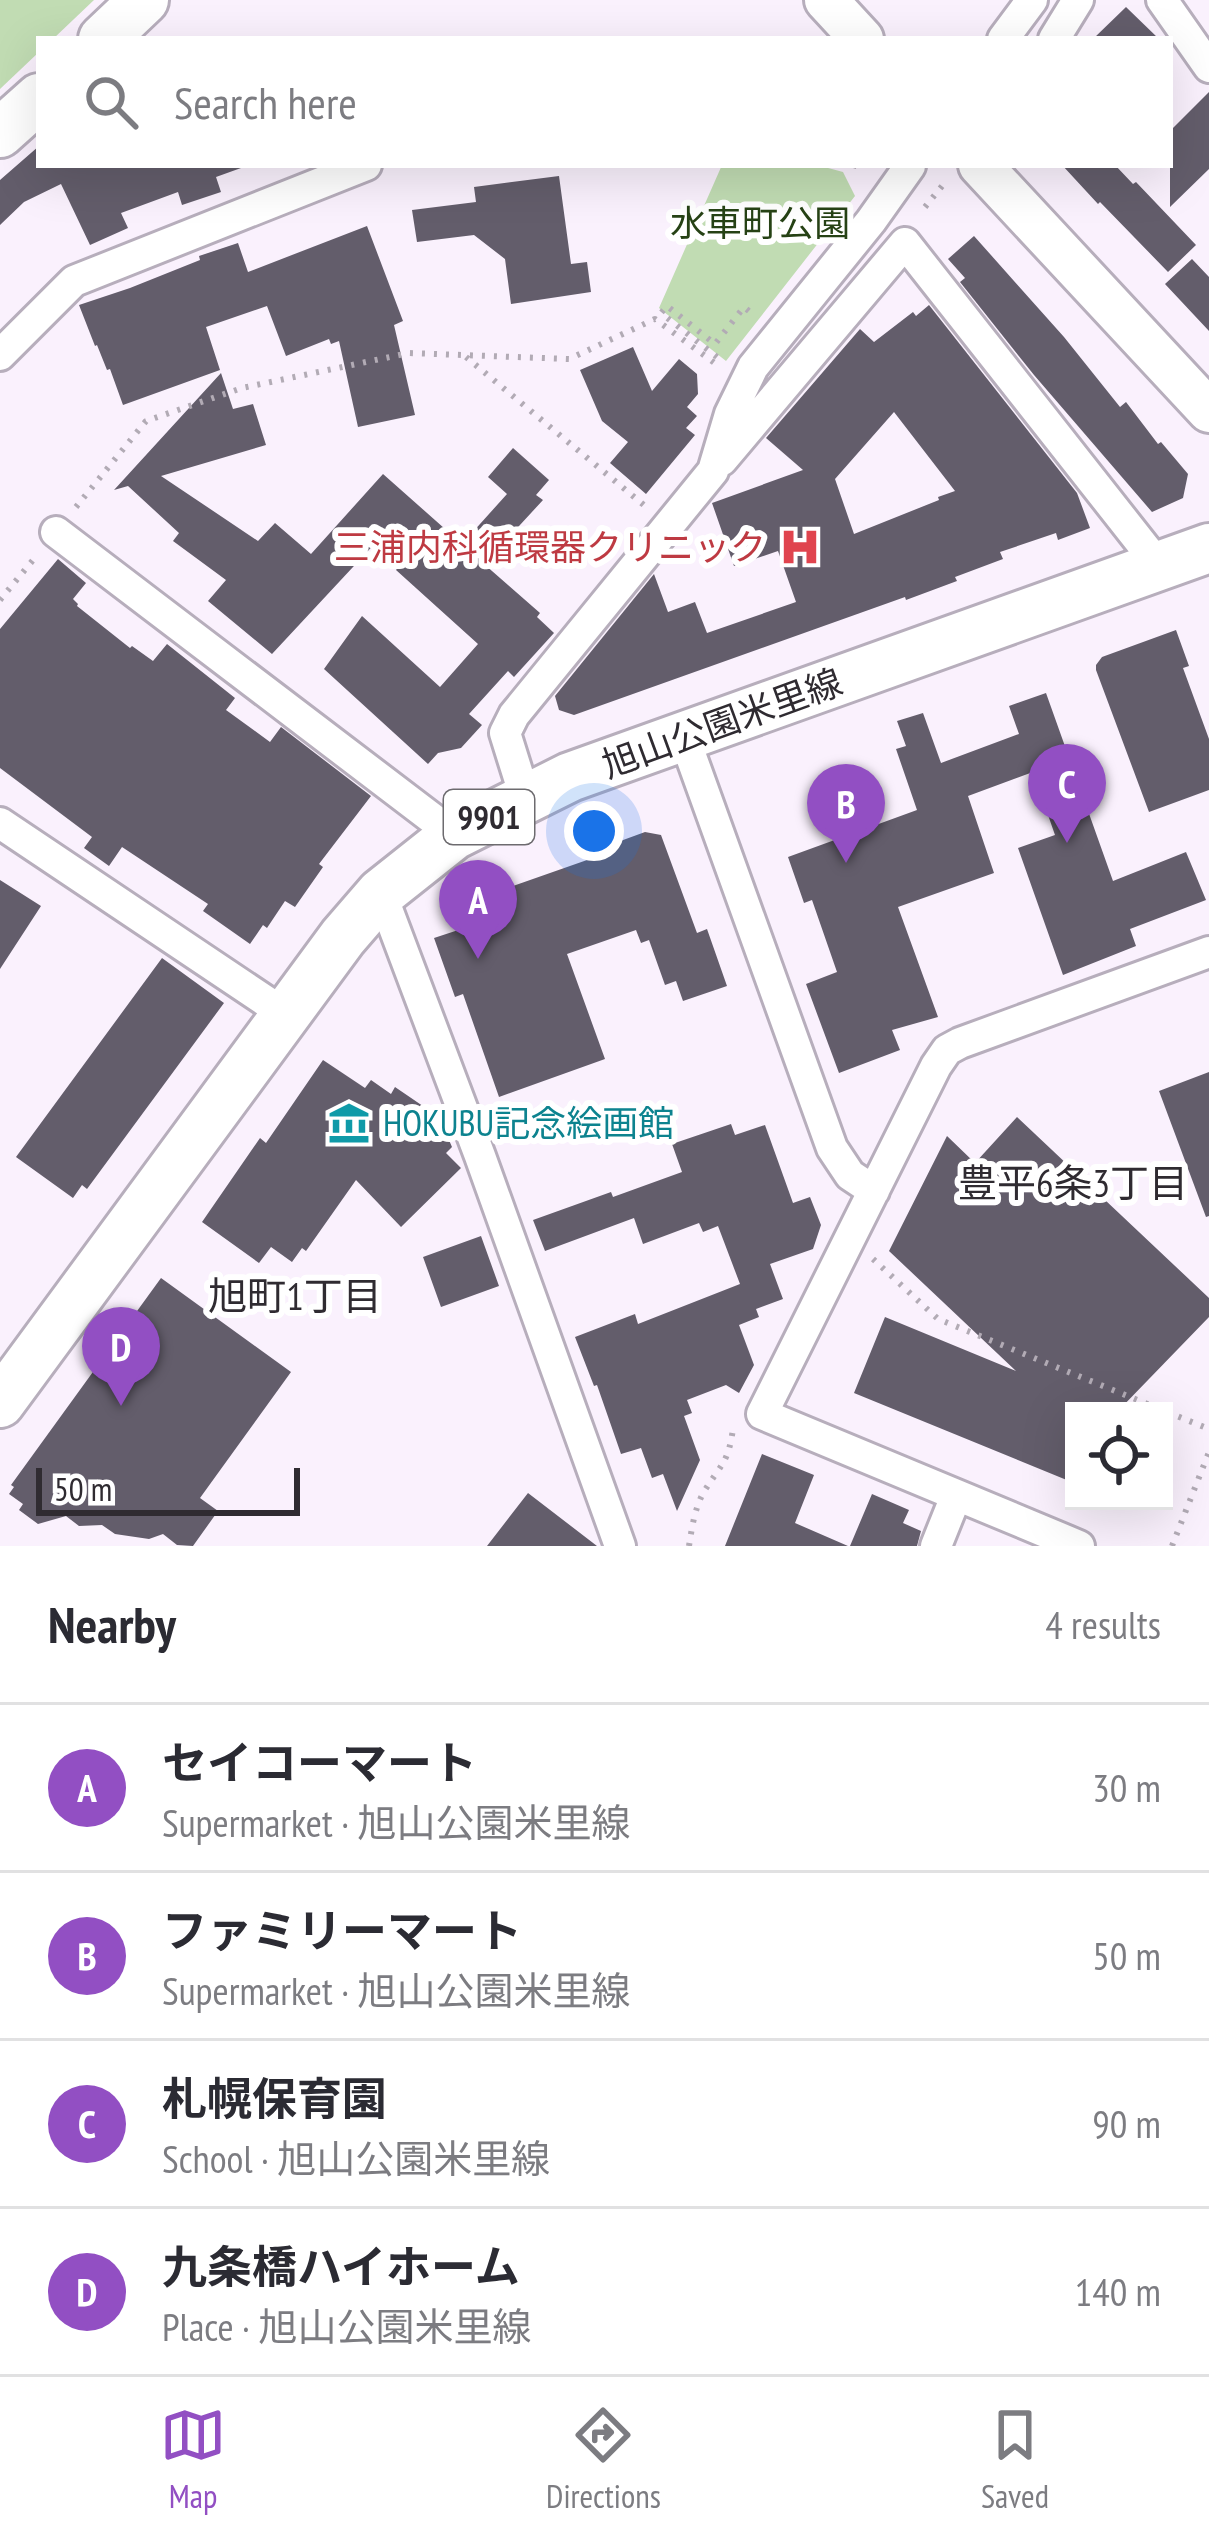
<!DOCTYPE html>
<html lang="en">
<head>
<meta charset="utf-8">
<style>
	body { margin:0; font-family:"PT Sans Narrow","Noto Sans JP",sans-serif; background:#f7f7f7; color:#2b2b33 }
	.controls { position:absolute; right:36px; bottom:36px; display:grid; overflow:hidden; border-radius:0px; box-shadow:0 12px 48px #0002 }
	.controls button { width:108px; height:108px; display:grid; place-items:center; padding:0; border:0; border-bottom:3px solid #e1e1e2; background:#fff; color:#2b2b33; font:60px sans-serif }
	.scale { position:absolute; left:36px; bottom:30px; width:264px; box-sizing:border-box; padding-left:12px; border:6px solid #2f2b31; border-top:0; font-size:33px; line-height:42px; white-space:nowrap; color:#2f2b31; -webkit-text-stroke:9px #fff; paint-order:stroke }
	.you { position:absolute; left:594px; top:831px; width:42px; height:42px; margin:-30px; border:9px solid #fff; border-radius:50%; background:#1a73e8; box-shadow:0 0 0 18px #1a73e833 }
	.badge { display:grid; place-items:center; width:78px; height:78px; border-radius:50%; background:#924fc3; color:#fff; font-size:39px; font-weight:700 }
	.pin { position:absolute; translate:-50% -99px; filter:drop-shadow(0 3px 6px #0008) }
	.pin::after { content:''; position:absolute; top:63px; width:42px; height:36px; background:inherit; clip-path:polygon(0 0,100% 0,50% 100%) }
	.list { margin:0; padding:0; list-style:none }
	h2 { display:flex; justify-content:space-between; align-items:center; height:156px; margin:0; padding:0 48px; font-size:51px }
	h2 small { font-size:39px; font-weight:400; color:#7c7c81 }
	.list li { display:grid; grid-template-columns:78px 1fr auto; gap:36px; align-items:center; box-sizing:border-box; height:168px; padding:0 48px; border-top:3px solid #e1e1e2 }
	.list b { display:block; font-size:45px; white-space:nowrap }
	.list p { margin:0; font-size:39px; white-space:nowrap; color:#7c7c81 }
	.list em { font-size:39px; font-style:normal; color:#7c7c81 }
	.icon { flex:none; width:66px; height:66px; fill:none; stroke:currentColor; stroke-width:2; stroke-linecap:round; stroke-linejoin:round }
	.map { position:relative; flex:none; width:1209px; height:1546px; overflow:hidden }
	.search { position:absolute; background:#fff; box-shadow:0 12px 48px #0002; left:36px; right:36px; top:36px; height:132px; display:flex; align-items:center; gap:30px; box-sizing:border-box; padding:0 42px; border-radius:0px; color:#7c7c81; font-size:45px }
	.sheet { height:828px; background:#fff }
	nav { display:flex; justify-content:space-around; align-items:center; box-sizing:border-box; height:168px; border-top:3px solid #e1e1e2; background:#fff; font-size:33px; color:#7c7c81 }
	nav a { display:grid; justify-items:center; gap:6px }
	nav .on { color:#924fc3 }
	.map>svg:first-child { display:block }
	.green { fill:#c1dcb3 }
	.building { fill:#635d6b; fill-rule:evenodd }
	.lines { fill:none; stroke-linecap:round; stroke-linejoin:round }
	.street-casing { stroke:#b7aebc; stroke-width:36 }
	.secondary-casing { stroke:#b7aebc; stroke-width:48 }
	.primary-casing { stroke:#b7aebc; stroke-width:54 }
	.path { stroke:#b2abb5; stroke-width:6; stroke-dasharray:3 9; stroke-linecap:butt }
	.street { stroke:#fff; stroke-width:30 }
	.secondary { stroke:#fff; stroke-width:42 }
	.primary { stroke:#fff; stroke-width:48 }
	.labels { text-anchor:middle; stroke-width:12; stroke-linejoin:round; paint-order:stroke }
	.shield { fill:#fff; stroke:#6d6b6f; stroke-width:3 }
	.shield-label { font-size:33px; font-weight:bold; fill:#2f2b31 }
	.park-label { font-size:36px; fill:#264215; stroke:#fff }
	.health-label { font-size:36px; fill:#be3a42; stroke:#fff; text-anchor:end }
	.street-label { font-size:36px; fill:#2f2b31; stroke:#fff }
	.culture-label { font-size:36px; fill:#0d838f; stroke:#fff; text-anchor:start }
	.neighbourhood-label { font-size:39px; fill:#2f2b31; stroke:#fff }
</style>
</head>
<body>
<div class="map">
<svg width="1209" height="1546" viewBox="0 0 1209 1546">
	<rect width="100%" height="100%" fill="#faf1fd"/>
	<path class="green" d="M0 0H94L53 39H39V52L0 89Z
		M722 165H817L843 172 855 196 726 361 659 308Z"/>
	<path class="building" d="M1126 7 1159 39H1093Z
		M1209 92V169L1170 207V131Z
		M39 146V165H240L241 168 216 177 221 192 182 205 178 192 121 213 128 228 90 245 61 184 24 202 0 225V180Z
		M1062 165H1115L1133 184 1136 182 1196 245 1168 272 1100 202 1098 204Z
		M559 176 571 264 587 262 591 292 511 304 505 259 474 235 417 242 412 210 476 202 474 187Z
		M367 226 403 321 394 325 415 415 358 427 339 341 331 344 329 339 286 356 267 306 206 327 220 370 123 405 110 369 107 370 97 345 95 346 79 305 130 288 200 260 199 256 238 243 248 272Z
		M974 236 1064 337 1120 407 1126 402 1158 444 1161 442 1188 474 1183 498 1152 512 1034 375 960 282 965 278 948 259Z
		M1192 259 1209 277V331L1165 284Z
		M929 305 1077 493 1090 528 1058 540 1056 533 1000 552 1003 559 955 577 957 581 906 600 905 597 574 715 559 710 555 696 654 574 668 612 695 602 707 633 796 602 778 551 734 566 712 503 803 470 766 438 860 329 874 342 913 312 916 316ZM894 412 955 491 938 497 939 500 854 534 835 479Z
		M633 347 652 391 679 359 697 374 698 394 687 407 697 416 686 428 695 435 646 494 610 463 628 442 602 421 580 370Z
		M221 373 233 409 253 404 266 445 161 476 258 541 275 523 311 554 383 474 462 544 507 494 488 477 513 448 549 480 536 495 543 500 484 564 540 613 537 617 554 633 514 677 508 671 469 714 482 725 461 748 438 753 428 764 324 669 362 616 440 687 478 644 396 570 405 558 380 538 272 654 208 601 226 580 173 541 179 533 128 486 114 490Z
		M58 559 86 583 73 599 78 604 77 606 130 648 132 646 153 661 167 644 235 698 226 710 270 742 281 727 371 796 319 864 323 867 295 907 285 901 267 928 263 925 250 944 203 911 208 904 122 847 109 866 84 848 92 837 0 768V629Z
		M1176 630 1189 666 1183 668 1209 739V790L1149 812 1096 670V665L1102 657Z
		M1046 693 1113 881 1186 852 1206 900 1130 929 1136 946 1063 975 1018 848 1055 835 1033 772 968 796 994 873 898 907 938 1017 892 1030 900 1050 839 1073 806 984 837 972 812 900 804 903 788 857 917 810 896 749 906 746 897 721 923 713 941 763 1019 734 1009 706Z
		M645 832 661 835 697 933 707 929 727 986 683 1001 676 981 665 985 649 940 641 943 636 930 567 954 605 1059 499 1097 463 994 455 997 434 938 507 914 499 891 607 853 604 847Z
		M0 880 41 906 0 969Z
		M162 958 224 1003 87 1189 82 1185 73 1198 16 1157Z
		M323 1060 365 1088 371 1080 391 1094 395 1087 439 1117 452 1147 446 1153 461 1168 401 1227 356 1180 306 1251 302 1248 292 1262 271 1247 259 1263 202 1222 260 1138 266 1143Z
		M1209 1072V1216L1206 1217 1159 1091Z
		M1017 1117 1209 1298V1317L1118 1411H1074V1483L854 1393 885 1317 1016 1371 889 1251 947 1136 975 1163Z
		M731 1124 735 1135 765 1125 793 1203 810 1197 821 1225 813 1249 770 1264 783 1299 756 1309 759 1317 739 1325 754 1365 739 1393 726 1385 687 1400 692 1413 684 1416 700 1460 677 1511 663 1474 652 1478 641 1448 621 1454 597 1385 594 1386 575 1337 635 1314 638 1324 740 1284 718 1226 703 1232 699 1223 643 1244 634 1218 545 1251 533 1220 611 1192 613 1197 682 1172 672 1144Z
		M481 1236 499 1286 441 1307 423 1257Z
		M161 1278 291 1372 200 1498 218 1511 193 1546 177 1545 163 1534 149 1539 115 1534 102 1525 79 1526 66 1516 38 1524 19 1510 23 1504 9 1494 14 1487 11 1485Z
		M762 1454 814 1475 795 1523 848 1546H725Z
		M528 1493 597 1546H487Z
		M872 1494 909 1510 903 1523 921 1531 917 1546H850Z"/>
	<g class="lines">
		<g class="street-casing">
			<path id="street" d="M1162 0 1209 67
				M1003 39 1032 0
				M1054 39 1078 0
				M0 355 74 281 366 165
				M722 460 905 243 1160 567
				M56 532 454 835
				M684 737 832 1148 850 1175 874 1191
				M525 797 505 733 514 715 713 471 730 414 753 367 871 221 910 166 905 165
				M0 823 285 1014
				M381 893 480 1156 620 1546
				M936 1546 956 1496
				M1079 1546 762 1414 936 1066 947 1050 960 1043 1209 952"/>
		</g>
		<g class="secondary-casing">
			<path id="secondary" d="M826 0 862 39
				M980 165 1209 411"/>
		</g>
		<g class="primary-casing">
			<path id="primary" d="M103 39 144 0
				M0 133 39 98
				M0 1403 343 937 381 893 454 835 570 777 1209 548"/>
		</g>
		<path class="path" d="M853 168 854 165
			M925 207 942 186
			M466 357 645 506
			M717 357 661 313 667 306 715 344 744 307 750 312
			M76 507 146 421 242 388 409 353 569 359 655 319 720 367
			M0 600 38 554
			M873 1259 938 1319 1209 1429
			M689 1546C692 1527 695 1506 705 1490 722 1463 728 1463 733 1429
			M1172 1546 1209 1452"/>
		<use href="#street" class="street"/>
		<use href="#secondary" class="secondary"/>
		<use href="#primary" class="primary"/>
	</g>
	<defs>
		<g id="hospital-bare" transform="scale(3.24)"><path d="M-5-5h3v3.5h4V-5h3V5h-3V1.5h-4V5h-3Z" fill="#e0444e" stroke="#fff" stroke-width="2.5" paint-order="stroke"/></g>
		<g id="museum-bare" transform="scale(3.24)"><path d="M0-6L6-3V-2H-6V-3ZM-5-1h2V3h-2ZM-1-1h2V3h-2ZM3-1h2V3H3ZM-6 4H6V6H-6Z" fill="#0f9aa8" stroke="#fff" stroke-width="2.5" paint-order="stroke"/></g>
	</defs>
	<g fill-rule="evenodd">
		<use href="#hospital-bare" x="800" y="547"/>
		<use href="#museum-bare" x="349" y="1123"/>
	</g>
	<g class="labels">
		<rect class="shield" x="444" y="790" width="90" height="54" rx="9"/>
		<g class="shield-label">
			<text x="489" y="829">9901</text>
		</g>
		<g class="park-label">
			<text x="760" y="236">水車町公園</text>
		</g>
		<g class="health-label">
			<text x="766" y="560">三浦内科循環器クリニック</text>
		</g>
		<g class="street-label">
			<text transform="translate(722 723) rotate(-20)" y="13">旭山公園米里線</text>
		</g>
		<g class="culture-label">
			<text x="383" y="1136">HOKUBU記念絵画館</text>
		</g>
		<g class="neighbourhood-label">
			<text x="1073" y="1197">豊平6条3丁目</text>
			<text x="295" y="1310">旭町1丁目</text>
		</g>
	</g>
</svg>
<div class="controls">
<button><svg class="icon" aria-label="locate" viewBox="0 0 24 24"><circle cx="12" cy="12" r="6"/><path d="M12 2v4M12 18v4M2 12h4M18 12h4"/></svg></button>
</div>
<div class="scale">50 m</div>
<div class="you"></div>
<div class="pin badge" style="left:478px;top:959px">A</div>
<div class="pin badge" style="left:846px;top:863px">B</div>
<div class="pin badge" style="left:1067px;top:843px">C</div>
<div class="pin badge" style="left:121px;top:1406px">D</div>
<div class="search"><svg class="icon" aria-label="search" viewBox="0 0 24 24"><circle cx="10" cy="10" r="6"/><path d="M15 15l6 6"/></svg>Search here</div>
</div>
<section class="sheet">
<h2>Nearby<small>4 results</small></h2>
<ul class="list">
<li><span class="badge">A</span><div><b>セイコーマート</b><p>Supermarket · 旭山公園米里線</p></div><em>30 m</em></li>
<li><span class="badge">B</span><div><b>ファミリーマート</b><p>Supermarket · 旭山公園米里線</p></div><em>50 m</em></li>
<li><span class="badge">C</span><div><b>札幌保育園</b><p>School · 旭山公園米里線</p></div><em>90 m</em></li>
<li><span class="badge">D</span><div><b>九条橋ハイホーム</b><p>Place · 旭山公園米里線</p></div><em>140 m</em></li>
</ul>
</section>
<nav>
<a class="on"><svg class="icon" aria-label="map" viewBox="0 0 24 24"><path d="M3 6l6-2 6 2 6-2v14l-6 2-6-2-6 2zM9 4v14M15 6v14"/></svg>Map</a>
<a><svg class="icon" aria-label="directions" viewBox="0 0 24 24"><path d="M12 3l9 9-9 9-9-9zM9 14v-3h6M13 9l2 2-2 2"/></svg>Directions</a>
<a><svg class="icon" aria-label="saved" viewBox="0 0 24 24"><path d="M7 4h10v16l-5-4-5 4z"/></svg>Saved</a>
</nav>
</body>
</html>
